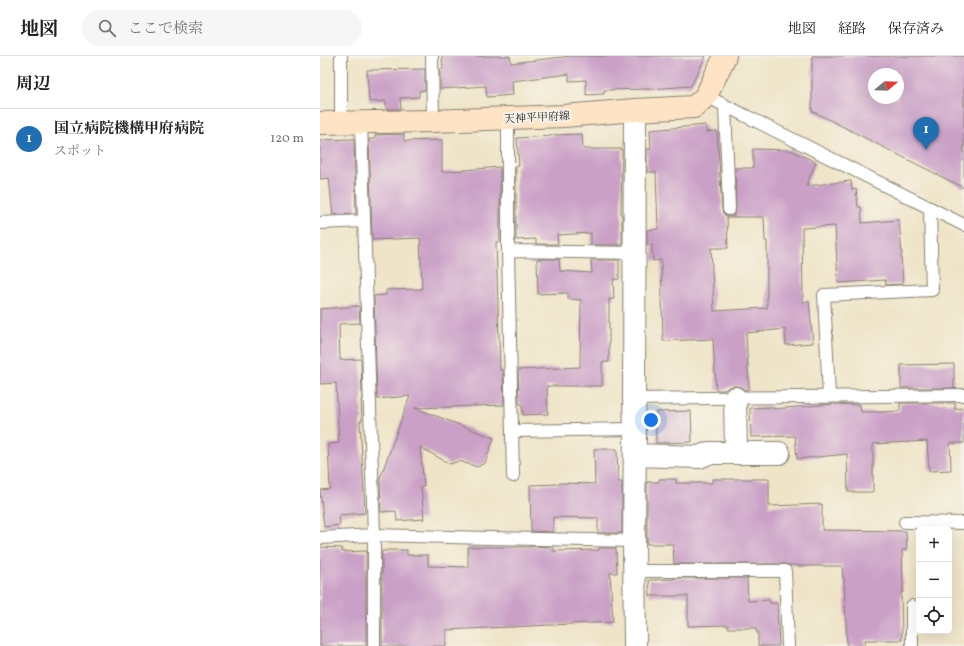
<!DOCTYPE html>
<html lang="ja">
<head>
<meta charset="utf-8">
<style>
	body { margin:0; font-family:Vollkorn,"Noto Serif JP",serif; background:#f6f6f6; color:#222 }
	.controls { position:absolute; right:12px; bottom:12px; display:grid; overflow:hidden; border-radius:6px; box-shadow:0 4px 16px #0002 }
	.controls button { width:36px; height:36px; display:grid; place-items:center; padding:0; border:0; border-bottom:1px solid #e0e0e0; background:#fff; color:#222; font:20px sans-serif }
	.compass { position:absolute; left:548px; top:12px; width:36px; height:36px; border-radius:50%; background:#fff; box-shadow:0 4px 16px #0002; rotate:71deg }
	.you { position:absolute; left:331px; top:364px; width:14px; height:14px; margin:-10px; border:3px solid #fff; border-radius:50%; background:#1a73e8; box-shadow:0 0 0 6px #1a73e833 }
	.badge { display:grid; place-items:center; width:26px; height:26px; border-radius:50%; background:#1f6fb2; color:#fff; font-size:13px; font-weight:700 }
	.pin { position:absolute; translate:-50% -33px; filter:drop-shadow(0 1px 2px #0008) }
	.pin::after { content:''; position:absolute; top:21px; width:14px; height:12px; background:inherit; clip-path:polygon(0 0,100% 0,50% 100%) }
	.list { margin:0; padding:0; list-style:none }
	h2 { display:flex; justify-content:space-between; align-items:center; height:52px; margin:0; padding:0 16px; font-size:17px }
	h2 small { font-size:13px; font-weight:400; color:#767676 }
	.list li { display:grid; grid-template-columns:26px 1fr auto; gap:12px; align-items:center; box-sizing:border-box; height:60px; padding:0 16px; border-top:1px solid #e0e0e0 }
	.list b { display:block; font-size:15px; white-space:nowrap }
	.list p { margin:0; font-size:13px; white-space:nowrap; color:#767676 }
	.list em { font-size:13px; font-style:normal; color:#767676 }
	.icon { flex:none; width:22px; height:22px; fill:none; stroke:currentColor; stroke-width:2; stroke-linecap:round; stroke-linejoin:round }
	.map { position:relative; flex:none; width:644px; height:590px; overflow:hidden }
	header { display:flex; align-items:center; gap:24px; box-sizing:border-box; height:56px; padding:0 20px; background:#fff; border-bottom:1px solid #e0e0e0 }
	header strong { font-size:19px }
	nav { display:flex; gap:22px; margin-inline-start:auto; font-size:14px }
	.search { width:280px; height:36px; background:#f6f6f6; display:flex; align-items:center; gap:10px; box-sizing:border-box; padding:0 14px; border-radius:22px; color:#767676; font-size:15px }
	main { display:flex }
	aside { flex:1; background:#fff }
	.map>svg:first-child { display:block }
	.building { fill:#caa0c7; fill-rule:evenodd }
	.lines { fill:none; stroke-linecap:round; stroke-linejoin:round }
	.lane-casing { stroke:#868072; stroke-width:14 }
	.street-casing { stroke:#868072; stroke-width:24 }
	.secondary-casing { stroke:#868072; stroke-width:24 }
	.lane { stroke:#fff; stroke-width:12 }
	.street { stroke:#fff; stroke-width:22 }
	.secondary { stroke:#fee4c5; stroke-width:22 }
	.labels { text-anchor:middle; stroke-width:4; stroke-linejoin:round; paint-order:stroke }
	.street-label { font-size:11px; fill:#1c1c1c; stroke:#f7f3e8 }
</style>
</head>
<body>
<header>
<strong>地図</strong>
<div class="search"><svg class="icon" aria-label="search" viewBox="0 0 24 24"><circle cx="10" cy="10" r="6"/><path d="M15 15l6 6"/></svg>ここで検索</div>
<nav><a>地図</a><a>経路</a><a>保存済み</a></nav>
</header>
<main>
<aside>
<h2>周辺<small></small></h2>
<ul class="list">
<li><span class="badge">1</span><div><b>国立病院機構甲府病院</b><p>スポット</p></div><em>120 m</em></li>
</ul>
</aside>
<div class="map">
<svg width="644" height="590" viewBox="0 0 644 590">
	<rect width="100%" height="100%" fill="#f7f3e8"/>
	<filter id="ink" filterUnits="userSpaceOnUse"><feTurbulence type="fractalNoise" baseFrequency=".025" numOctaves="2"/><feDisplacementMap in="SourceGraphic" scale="8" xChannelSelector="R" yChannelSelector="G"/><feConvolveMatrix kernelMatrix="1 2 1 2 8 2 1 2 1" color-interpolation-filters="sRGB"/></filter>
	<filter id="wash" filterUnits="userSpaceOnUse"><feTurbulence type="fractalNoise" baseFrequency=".012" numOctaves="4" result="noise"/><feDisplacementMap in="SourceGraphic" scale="16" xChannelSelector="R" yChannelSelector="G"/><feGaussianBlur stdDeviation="0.9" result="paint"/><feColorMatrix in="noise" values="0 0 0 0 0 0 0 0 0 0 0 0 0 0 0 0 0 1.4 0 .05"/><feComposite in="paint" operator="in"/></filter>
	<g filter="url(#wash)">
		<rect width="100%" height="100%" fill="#efe4c7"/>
		<g id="blocks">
			<path class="building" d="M122 0H190L191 7 251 0H386L371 30 330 33 284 34V38L266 39V24L249 25V18L192 25 193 39 167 41 166 30 120 33V13H123Z
				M492 0H644V132L492 55ZM554 18H578V42H554Z
				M105 13V34L99 35V41L80 42 81 53H66V45L49 46 47 14Z
				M386 69V76L397 75 402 153 403 157 406 160H413L415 157 416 153 415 112H433V93L470 94 496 106 486 130 531 125 532 134 536 133 538 151H541L542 167 579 164 582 199H581L583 228 566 229 565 224 518 227 515 170 482 172 483 246 489 245 493 287 466 289 465 273 426 277 429 333 424 334 421 331 414 330 409 331 405 334H396L393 283 343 285 341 204 333 205 332 189H327V174L338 173 336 116H327V93H331L330 74ZM407 161H444L445 185H447V252L394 255 391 192H408Z
				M84 78V85L122 84V116L180 111V186H176L180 314H183L184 349 95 352 174 382 165 407 157 411 139 405 130 408 100 391 104 430 101 431 104 463 77 465 76 455 61 456 60 422 90 340 57 343 54 240 66 239V234L102 233 100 182 52 184 49 83H55V79Z
				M262 78 263 93H302L301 159H302V189H271V177L237 179 238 188H216V183L196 184V110H199L197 82 231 80V79Z
				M34 83 36 158 13 159 9 122 0 123V84Z
				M217 203H239L240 215 272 217 271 204H299V223H293L294 243H289V306H282V330H227L228 358 203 359 202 348H199L198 314 260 311 261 244 248 243V237L218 238Z
				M39 250 40 267 19 268 20 304 41 303 42 344H41L42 365H40L45 457 19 459 20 469 4 471 0 434 10 433 8 388 19 387 16 327 0 328V253Z
				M634 308V332H581V309Z
				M580 347H635V353L644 352V387H630L631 414 609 415 607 385 553 388V436H528L527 398 477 403 475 380 431 381 430 352 453 351V353L514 348 540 349 541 356H562L580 355Z
				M371 355 372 386 336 387V356Z
				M274 393H297L298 426H302V477H278V462L233 461V476L211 475 210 429 239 428V427L275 428Z
				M339 423H356V427H392V423H449V450L502 448V474L586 475 587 494H582L583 536H581L582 584H545V590H527L524 522H523L522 510H477V509H469L465 508H354L353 488H327V426H339Z
				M211 490 233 491V495L279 494V492H296L297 517H290L293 566 126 574V590H62V495H67V494H87V499H108V510L148 511V491H211Z
				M0 491 22 492V496L46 495V590H0Z
				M354 522H427L428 545 449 544 450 547H457L459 590H438V575L436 576V572H408V569L368 570V540H330L329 524 354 523Z"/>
		</g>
	</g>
	<g filter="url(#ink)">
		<use href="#blocks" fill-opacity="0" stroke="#868072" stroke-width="1"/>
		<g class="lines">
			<g class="lane-casing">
				<path id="lane" d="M112 0 113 65
					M386 40 644 169
					M405 50 409 153
					M188 62V195L192 375 315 373
					M41 66 54 479V590
					M21 67V0
					M0 167 44 165
					M188 195 315 197
					M509 340 504 239 612 234 610 152
					M314 343 644 339
					M192 375 193 420
					M585 466 644 467
					M0 482 54 479 168 482 314 485
					M315 515H465L468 590
					M592 550V590"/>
			</g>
			<g class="street-casing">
				<path id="street" d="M415 342 416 397
					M315 399 379 401 389 397H459
					M315 590 314 485 315 373 314 343 315 54"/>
			</g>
			<g class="secondary-casing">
				<path id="secondary" d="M0 67 113 65 244 60 315 54 374 51 386 40 405 0"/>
			</g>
			<use href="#lane" class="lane"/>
			<use href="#street" class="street"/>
			<use href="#secondary" class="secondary"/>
		</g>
	</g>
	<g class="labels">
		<g class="street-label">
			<text transform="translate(217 61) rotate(-3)" y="4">天神平甲府線</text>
		</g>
	</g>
</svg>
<div class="controls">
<button>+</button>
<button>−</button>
<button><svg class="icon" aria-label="locate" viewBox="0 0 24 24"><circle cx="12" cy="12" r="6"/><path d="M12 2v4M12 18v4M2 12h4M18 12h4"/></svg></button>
</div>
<svg class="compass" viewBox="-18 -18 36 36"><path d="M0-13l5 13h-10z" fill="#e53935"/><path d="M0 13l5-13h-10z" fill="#767676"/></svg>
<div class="you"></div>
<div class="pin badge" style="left:606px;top:94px">1</div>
</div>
</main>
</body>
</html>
